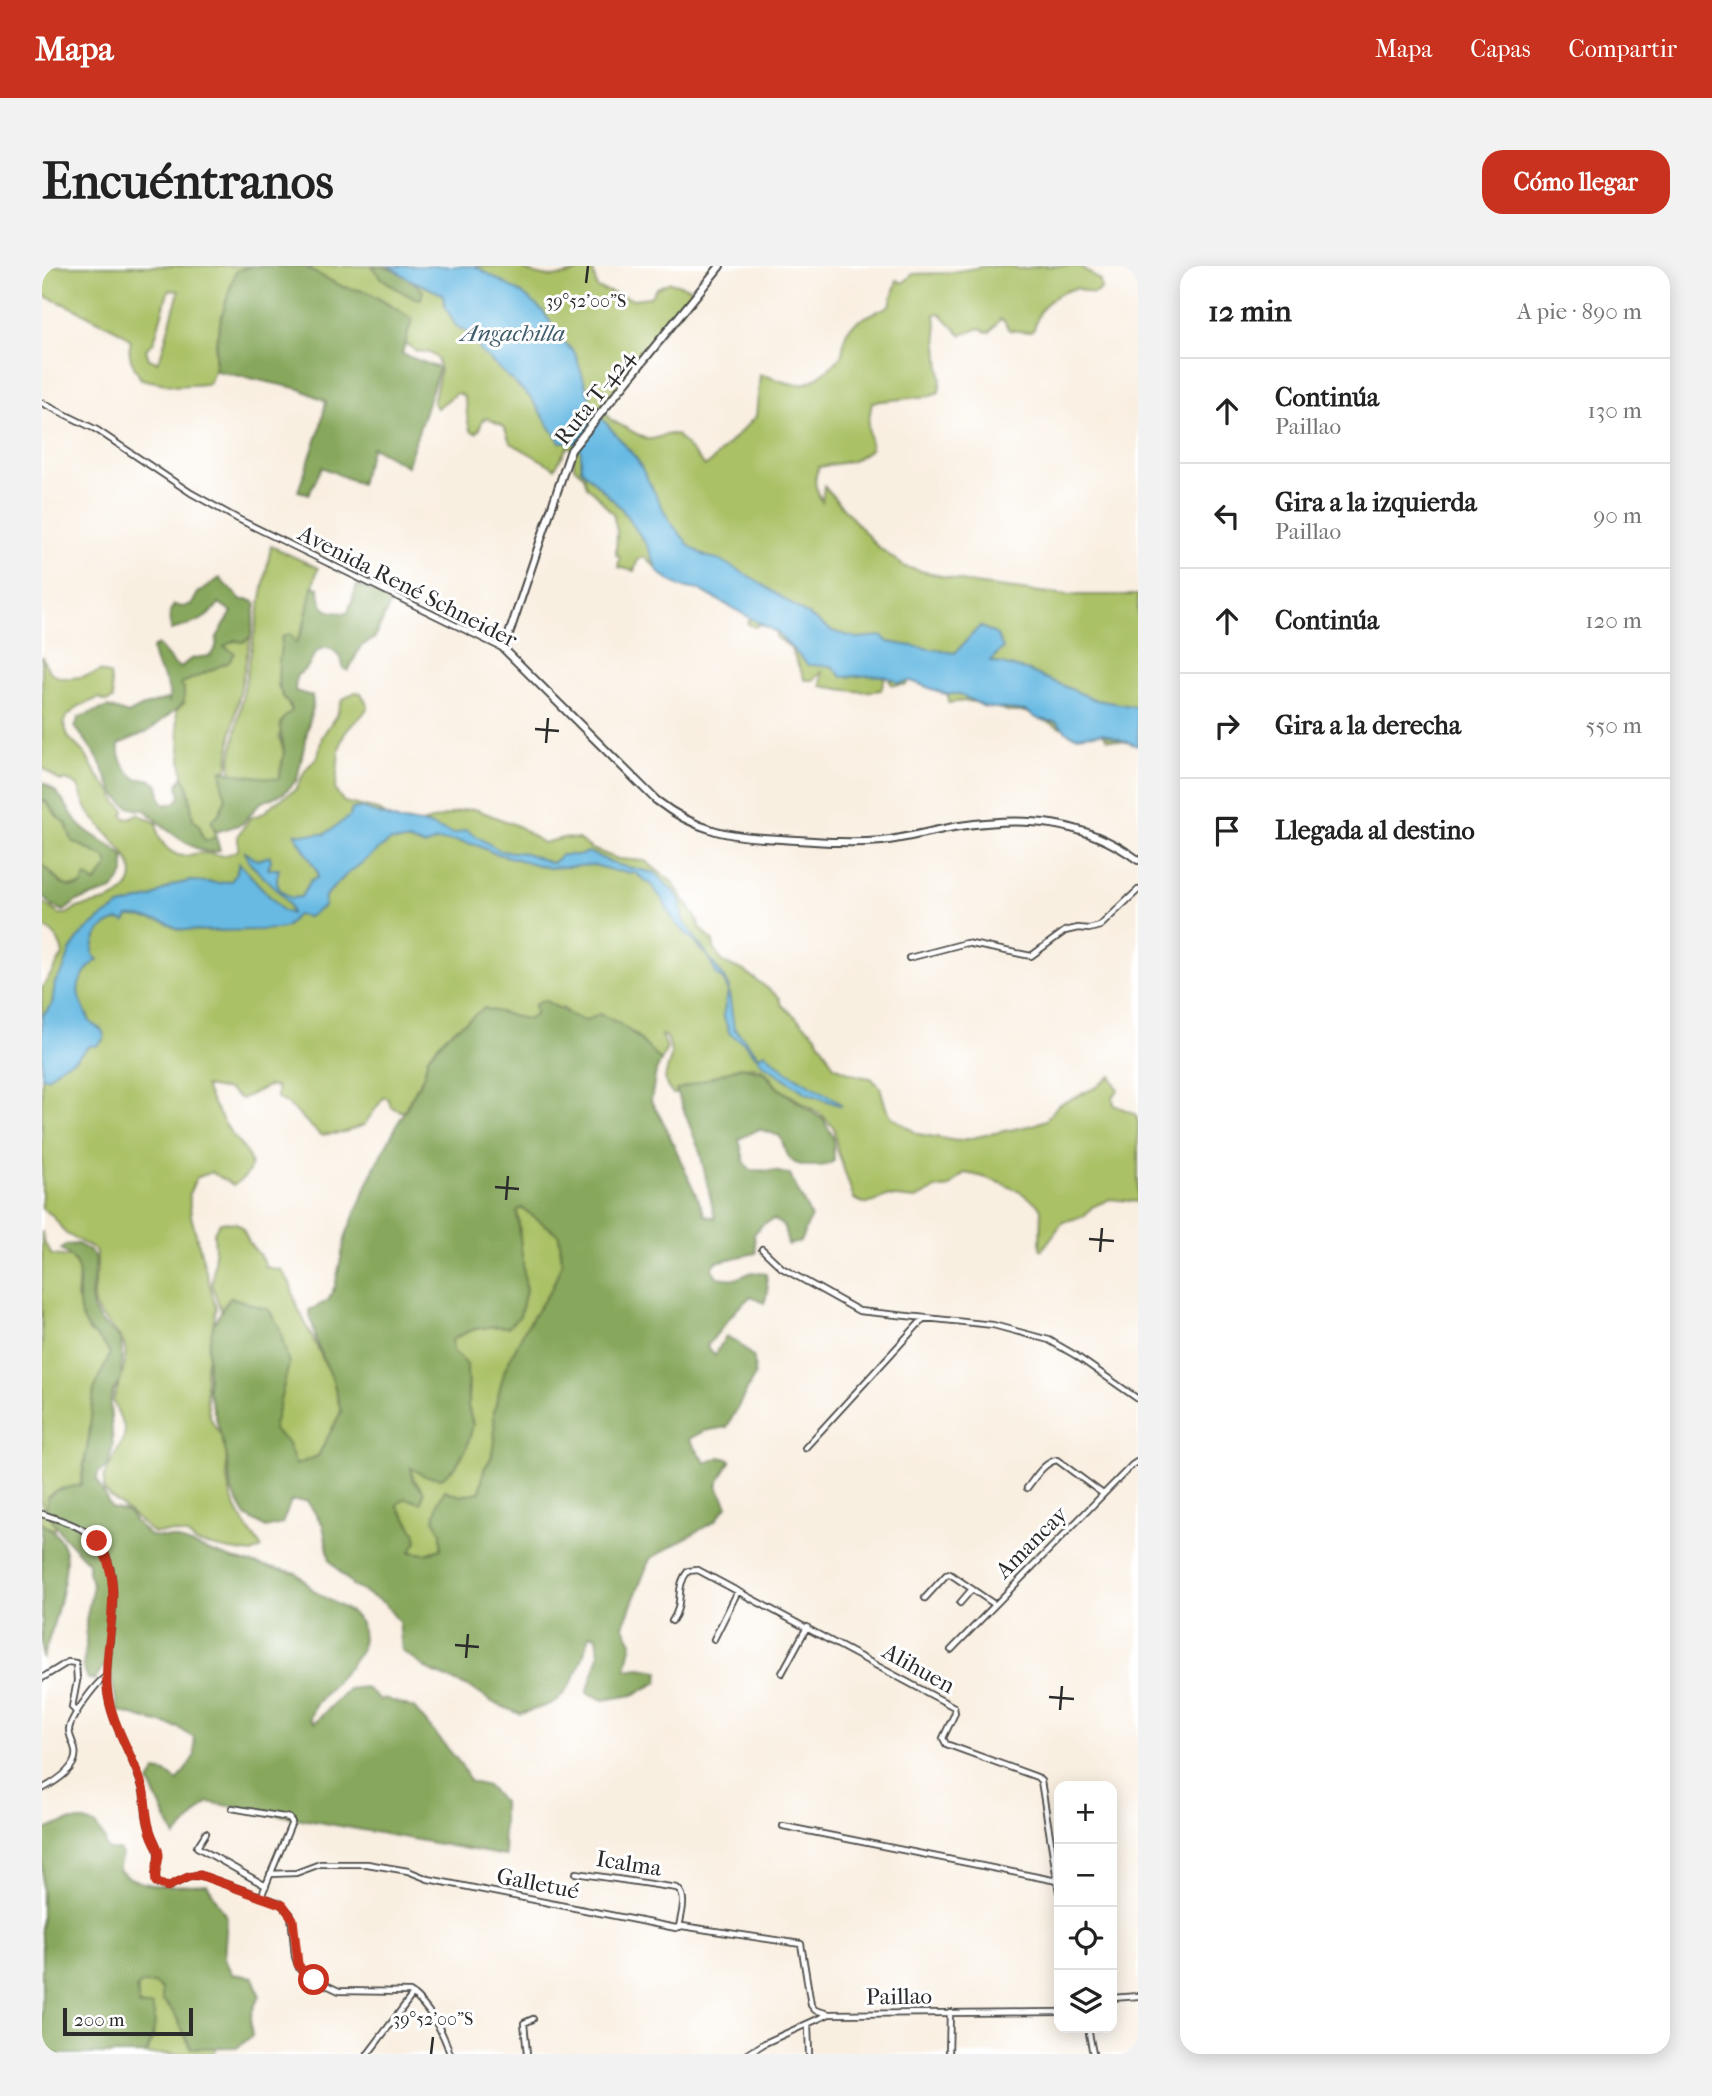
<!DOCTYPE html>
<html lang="es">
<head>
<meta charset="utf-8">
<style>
	body { margin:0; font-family:"IM FELL French Canon",serif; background:#f2f2f2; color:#222 }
	.controls { position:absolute; right:21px; bottom:21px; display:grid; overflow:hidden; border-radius:14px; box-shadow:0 4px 18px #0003 }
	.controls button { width:63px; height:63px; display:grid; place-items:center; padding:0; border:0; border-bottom:2px solid #e0e0e0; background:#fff; color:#222; font:35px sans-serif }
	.scale { position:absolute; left:21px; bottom:18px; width:130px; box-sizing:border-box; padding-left:7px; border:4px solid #2b2b2b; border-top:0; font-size:19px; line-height:24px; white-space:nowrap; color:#2b2b2b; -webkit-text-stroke:5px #fff; paint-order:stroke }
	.stop { position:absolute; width:21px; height:21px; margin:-16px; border:5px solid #c8321e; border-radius:50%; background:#fff }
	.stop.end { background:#c8321e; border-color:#fff; box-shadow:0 2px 7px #0008 }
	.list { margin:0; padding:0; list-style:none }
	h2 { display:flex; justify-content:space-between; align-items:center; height:91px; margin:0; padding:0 28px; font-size:30px }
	h2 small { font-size:23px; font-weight:400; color:#767676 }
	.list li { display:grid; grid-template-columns:46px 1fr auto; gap:21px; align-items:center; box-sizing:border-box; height:105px; padding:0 28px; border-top:2px solid #e0e0e0 }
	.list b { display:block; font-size:26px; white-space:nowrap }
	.list p { margin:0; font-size:23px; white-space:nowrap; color:#767676 }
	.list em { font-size:23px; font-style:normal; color:#767676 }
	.icon { flex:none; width:38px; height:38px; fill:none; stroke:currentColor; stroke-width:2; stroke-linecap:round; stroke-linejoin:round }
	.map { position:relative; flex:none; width:1096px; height:1788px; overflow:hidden; border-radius:21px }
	header { display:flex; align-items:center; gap:42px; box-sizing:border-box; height:98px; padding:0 35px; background:#c8321e; color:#fff }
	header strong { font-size:33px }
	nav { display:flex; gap:38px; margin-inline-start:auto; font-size:24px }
	.intro { display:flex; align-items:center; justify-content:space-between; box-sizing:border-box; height:168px; padding:0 42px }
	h1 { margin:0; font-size:49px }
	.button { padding:18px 32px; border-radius:21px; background:#c8321e; color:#fff; font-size:24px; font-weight:700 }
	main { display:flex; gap:42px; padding:0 42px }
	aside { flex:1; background:#fff; border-radius:21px; box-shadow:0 4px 18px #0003 }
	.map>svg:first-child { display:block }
	.green { fill:#aac166; stroke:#6a7648; stroke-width:2; fill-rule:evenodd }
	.forest { fill:#87a75b; stroke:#596943; stroke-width:2; fill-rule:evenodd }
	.water { fill:#67bae3; stroke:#497287; stroke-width:2 }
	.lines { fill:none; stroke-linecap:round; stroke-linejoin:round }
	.street-casing { stroke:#4a4846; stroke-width:8 }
	.secondary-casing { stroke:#4a4846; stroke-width:10 }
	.street { stroke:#fff; stroke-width:4.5 }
	.secondary { stroke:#fff; stroke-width:6 }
	.route { stroke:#c8321e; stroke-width:9 }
	.ticks { fill:none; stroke:#2b2b2b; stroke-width:2.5 }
	.labels { text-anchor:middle; stroke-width:6; stroke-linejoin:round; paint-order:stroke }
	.street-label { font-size:23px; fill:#2b2b2b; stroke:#fff }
	.water-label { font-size:24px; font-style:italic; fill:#405d6b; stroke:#fff }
	.ticks-label { font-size:18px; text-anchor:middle; fill:#2b2b2b; stroke:#fff; stroke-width:6; stroke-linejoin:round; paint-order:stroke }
</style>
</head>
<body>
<header>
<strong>Mapa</strong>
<nav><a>Mapa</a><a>Capas</a><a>Compartir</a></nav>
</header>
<div class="intro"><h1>Encuéntranos</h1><a class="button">Cómo llegar</a></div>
<main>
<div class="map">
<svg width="1096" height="1788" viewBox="0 0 1096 1788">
	<rect width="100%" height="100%" fill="#fff"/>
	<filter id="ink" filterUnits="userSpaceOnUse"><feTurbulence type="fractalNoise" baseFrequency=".0143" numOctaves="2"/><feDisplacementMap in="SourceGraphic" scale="14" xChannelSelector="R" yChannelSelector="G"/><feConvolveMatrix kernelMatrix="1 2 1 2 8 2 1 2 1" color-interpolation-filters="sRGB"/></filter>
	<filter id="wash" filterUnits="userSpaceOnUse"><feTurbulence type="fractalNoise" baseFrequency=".00686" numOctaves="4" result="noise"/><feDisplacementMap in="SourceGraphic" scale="28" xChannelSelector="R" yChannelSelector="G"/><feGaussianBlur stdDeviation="1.57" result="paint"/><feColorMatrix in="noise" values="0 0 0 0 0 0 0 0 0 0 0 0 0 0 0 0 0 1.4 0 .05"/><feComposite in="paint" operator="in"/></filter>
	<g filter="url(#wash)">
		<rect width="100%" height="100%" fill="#f9efe1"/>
		<path class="green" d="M0 0H227L188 22C183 40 178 58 174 76 171 95 177 101 166 118L134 120 99 113C92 101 84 89 89 75L81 67 27 40 0 29ZM129 24 137 25 119 89 115 96 107 93 104 83 112 76 126 26Z
			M266 0H477C500 16 525 12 547 0H550L555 22 590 33 608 31 615 22 628 16C631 17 649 22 652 24L647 33 558 141 569 154 604 173C615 175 624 165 635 169L663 200 668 197 714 150 718 109C732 110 744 120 760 118 769 118 794 98 799 90 803 82 800 72 806 64 816 52 834 47 848 39L855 14 861 17 871 8 904 7 945 0H964L978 3 998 0H1038L1058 15 1059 24 1051 28 1034 22C1011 28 997 39 992 63L987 66 967 64 962 55 958 53 948 66H944L938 62 919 69 898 47 893 48 899 113 897 126 889 130 830 136 826 159 829 183 811 195 777 201C770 214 774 224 780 236L782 220 834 279 863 301 932 318 988 325 1028 329H1096V478L1066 473 1060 467 1017 461 984 446H968L939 437 924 435 906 437V424L867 413 864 419H850L846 411H843L839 424C818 428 800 423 779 420L780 406 771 414H763L748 381 734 371V362L718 358 713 361 706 358 708 351 661 324 651 322 613 301 603 291 596 293 592 305 576 301 578 290 574 289 575 266 571 247C559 238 559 229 545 221L542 210 532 201V184L526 180 513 202 469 177C464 171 466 163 459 159 454 156 449 155 445 152L440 154 438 163 434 167 429 165C423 153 427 142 421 129L415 127 395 142 391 137 398 105 395 92 388 87 374 85 363 77 370 53 326 26 301 21 276 10Z
			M229 280 276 302C268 327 266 354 254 377L240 371 236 420 250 445 237 470 242 486 237 513 230 514 190 507 188 497Z
			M209 370 189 471 185 505 181 504 180 519 184 532 177 548 170 554 174 571 164 575 160 570 157 559 151 553 146 520 141 510 134 445 142 437 137 418 164 406 185 384 181 381C189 374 193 375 202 376Z
			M0 390C7 413 20 415 43 410 49 409 52 409 58 405L68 409 71 433 64 436 57 432 37 440 24 451 22 457 26 471 43 488 55 509 71 527 74 536 83 544 81 550 85 553 96 548 115 557C114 572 125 588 141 590 147 590 151 587 158 587 174 587 178 594 196 584V569L208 552 222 547 230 539 254 523 264 503 276 490 280 471 295 448 300 434 313 426 319 427 326 440C322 452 308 457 302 469 294 485 297 506 293 524L302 536 336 544 344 550 357 555 380 557 422 544 433 543 476 560 501 577 521 572 536 573 550 583 576 593 603 595 630 616 655 653 658 661 671 676 672 682 680 696 702 705 737 731 740 739 773 768 792 800 816 810 829 812 838 821 844 842 850 851 876 868 915 875 991 859 1004 854 1016 839 1055 821 1069 810 1076 824 1071 831 1072 839 1093 848 1096 855V936L1068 933 1050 941 1042 950 1021 956 1000 984 998 982 999 943C988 926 942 909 922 907L908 921 893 923 874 933 844 930C831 938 825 940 812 933L795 883 792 862 780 849 735 821 726 808 718 802 709 800 640 828H631C616 814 627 805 629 789 629 783 627 777 625 771L620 769 625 782 619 795 592 767 530 752 521 742 493 749 487 754 442 743 405 769 386 791 382 809 361 846 349 841 346 833 342 831 322 859 300 867 278 869 247 839 235 832V821L226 820 199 833 186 824 163 820C165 830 186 864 193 872 210 892 218 904 191 919L169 906 154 912 147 928 149 950 174 1042 169 1070V1084C160 1094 164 1139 169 1153 173 1164 182 1169 184 1182 185 1199 184 1214 189 1230 195 1248 209 1267 220 1282L210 1287 188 1284 155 1277 145 1269 130 1266 111 1267 62 1225V1211L82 1171 83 1163 71 1135C76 1119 86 1099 83 1082 79 1063 51 1052 51 1032 51 1014 59 1001 53 984L23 967 10 949 0 943V722L21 689C18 674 14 668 0 660V636L18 648H25C40 635 63 641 80 627 111 603 61 566 48 548 41 539 41 528 35 519L24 514 18 515 0 501Z
			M0 533C11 539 12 552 24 557L30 575 64 591 66 600 53 618C14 623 28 621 0 599Z
			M480 942 517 969 520 996 510 1022 483 1063 452 1145 453 1177 449 1192 442 1203 438 1226 418 1230 403 1225 399 1283 384 1288 367 1286 375 1276 373 1266 355 1239 362 1232 379 1237 382 1226 371 1213 369 1201 431 1159 426 1140 427 1115 411 1086 410 1074C429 1063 443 1059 466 1061 474 1019 483 987 475 944Z
			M178 956 194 957 200 961 208 978 222 995 223 1001 239 1004 248 1017 254 1038 291 1114 299 1146 276 1190 254 1199 245 1176 231 1164 235 1143 237 1061 227 1044 188 1031 179 1045 170 1019 173 986 172 966Z
			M0 965 1 975 10 989 30 991 37 1005 35 1031 47 1066 63 1075 69 1088 52 1124 47 1171 38 1219 15 1224 3 1242 13 1259V1264L0 1258Z
			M99 1718H112L120 1724V1734L132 1746 149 1781 175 1782 171 1788H104L112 1770 97 1740 95 1722Z"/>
		<path class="forest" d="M211 0H260L301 21 326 26 370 53 360 88 397 102 365 200 330 181 318 218 280 201 267 228 256 225 278 163 284 135 258 123 174 105C171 70 183 38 194 5Z
			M330 0C354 0 365 9 381 25L379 33C366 32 335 12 330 0Z
			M178 312C184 322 193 325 198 334H208L214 337 209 370 202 376 192 374 182 381 193 387 187 396 138 418 142 422V437L107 465 77 478C75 493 83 503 94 513H108L116 519 119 534 123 539 134 536 138 530 136 519 141 510 146 520 151 553 157 559 160 570 164 575 174 571 178 584C157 595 119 558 103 544 74 546 67 513 56 493 50 482 41 471 33 461L37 451 66 441 86 448 99 441 125 433 127 436C130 412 111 406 110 382L116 379 132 398 139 402C147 391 156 391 168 390L174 381 175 371 190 346 177 337C166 355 148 359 129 364L128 345 132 339 141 341 150 338 156 327Z
			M315 319 350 334 332 373 319 380 306 405 301 402C301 391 290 377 277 384 271 387 271 394 267 399 265 403 257 407 254 411L253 425 270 430 271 438 255 514 242 527 218 537 200 558 174 566 169 554 177 548 184 532 180 519V504L201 509 237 513C238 504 242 493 242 485 240 466 231 458 250 445L249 440C229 424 238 395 240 371L247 368 251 370V375L254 377 262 361 270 320 277 322C277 344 285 347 306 347Z
			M0 516C21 527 23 541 37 558 50 573 70 576 82 591V608L71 624 35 635 22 645 10 640 0 629V599C15 611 16 624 39 620L44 610 53 617 66 600 64 592 30 575 24 557C12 552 11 539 0 533Z
			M501 734C517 741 528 751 544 755L557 748C584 758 600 775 619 795L614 805 609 835 623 859 663 949 673 952 658 886 634 824 698 801 720 805 736 822 782 854 791 871 792 895C785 900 779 900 771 900 746 900 746 891 738 870L717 863 697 873 703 898 709 904 733 905 748 909 769 951 758 976 746 979 742 961 732 953 721 958 712 968 714 987 674 996 670 1003 675 1011 694 1013 710 1006 724 1008 726 1026 722 1037 709 1030 694 1044 665 1080 673 1089 684 1070 695 1076 712 1092 713 1109 685 1161 662 1165 647 1173 664 1197 678 1191 689 1194 675 1219 685 1240 673 1255 608 1293 581 1360 590 1376 584 1404 598 1402 617 1405 616 1416 591 1429 561 1434 545 1427 557 1389 555 1370 547 1369C542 1391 533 1419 515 1434 506 1441 489 1444 478 1448L452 1437 429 1422 388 1405 360 1385 357 1356 342 1337 311 1320 288 1295 281 1259 265 1235H249L240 1258 224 1262 204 1250 189 1224 185 1191 166 1124V1081L172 1057 188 1031 227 1044 237 1061 247 1098 231 1164 245 1176 254 1199 276 1190 299 1146 291 1114 275 1078 267 1044 286 1035 293 1020 304 969 333 900 382 809 386 791 405 769 442 742 486 754 493 749 492 739ZM480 942 517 969 520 997 510 1022 483 1063 463 1103 452 1145 453 1177 449 1192 442 1203 438 1226 418 1230 403 1224 396 1236 392 1253 399 1266V1283L384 1288 368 1286 375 1276 373 1266 355 1239 363 1232 379 1237 382 1226 371 1213 369 1202 383 1210 400 1212 414 1200 425 1181 431 1159 426 1140 425 1098 411 1086 410 1074C429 1062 444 1059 466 1061L478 1050 484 1024 475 945Z
			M36 978 49 986 54 993 49 1031 51 1043 58 1055 78 1072 80 1083 79 1113 71 1126 68 1137 71 1180 66 1200 56 1207 55 1215 69 1242 87 1246 92 1255 108 1270 132 1272 190 1293 255 1307 272 1325 310 1347 319 1357 321 1373 319 1383 307 1401 272 1440 268 1453 272 1457 306 1423 323 1421 338 1434 342 1432 372 1442 417 1496 429 1516 445 1520 461 1536V1570L464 1590 166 1536 133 1571 107 1516 114 1505 124 1507 136 1515 153 1489 152 1472 137 1462 76 1445 67 1399 60 1402 53 1414 46 1413 41 1400 44 1381V1355L51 1319 46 1306V1296L21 1270 3 1242 6 1231 15 1224 39 1219 47 1171 52 1124 68 1088C61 1071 45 1068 39 1049 33 1032 43 1008 31 994 29 990 23 987 19 983L23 979Z
			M0 1258C12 1264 20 1273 23 1286 28 1307 8 1372 0 1393Z
			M26 1555H43L53 1559 63 1573V1579L66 1584H77L80 1589 76 1603C98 1626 136 1619 165 1618L185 1652 182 1692 190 1708 211 1711 218 1731C209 1743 207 1754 210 1770L196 1781 149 1782 132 1746 120 1734V1724L112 1718H99L95 1722 97 1740H110C116 1757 111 1771 104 1788H0V1565Z"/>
		<path class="water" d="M347 0H433L481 28 501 45 520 74 533 87 551 142 595 193 628 256 648 280 663 290 678 294 712 313 790 365 815 372 840 370 846 376 913 387 938 360 955 369 961 382 948 395 987 405 1054 434 1096 441V480L1061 467 1034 470 1026 467 1015 456 996 453 984 445 943 441 917 428H903L869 415 856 417C844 405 817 411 800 411L790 400 766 399 734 366 658 324 639 321 617 307 604 278 579 242 539 203V185L531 176H518L489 132 439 86 430 69 414 60 404 42 400 28 367 13Z
			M319 542 358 555 384 558 412 568 424 564 459 585 484 587 510 597 520 589H539L546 586 576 599 613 607 636 630 639 637 640 653 686 718 692 762 717 790 723 787 744 805 794 834 800 840 764 827 721 798 702 777 688 768 681 749 686 726 683 716 674 708 666 691 655 678 633 657 620 633 608 618 593 607 573 605 552 599 507 602 452 587 434 579 413 575H394L383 580 367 575H348L303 610 283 630 282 640 266 651 255 649C250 652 249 657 244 661 238 665 148 666 137 663 132 662 128 658 123 656 116 654 92 650 86 651L83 656 77 654C59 659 50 670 51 689L56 694C50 697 48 700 44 705 29 724 39 736 48 755 51 761 59 761 61 766 64 772 59 777 54 780H47L32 794 20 799 7 811 0 812V750L10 738 13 716 21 705 28 685 38 670 59 652 78 640 108 632 131 619 148 615 178 617 189 615 194 608 197 597 240 644 249 648C250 628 207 606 203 586L215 594 228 590 229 595 226 603H237C232 619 236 624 249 632L259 631 269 614 275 612 276 607 253 568H283L308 550 310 543Z"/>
	</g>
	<g filter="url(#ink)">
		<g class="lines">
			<g class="street-casing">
				<path id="street" d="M0 137 55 164 149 227 196 253 462 383
					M867 692 924 677 989 690 1023 665 1036 662 1047 663 1058 660 1096 624
					M720 983 740 1002 817 1045 951 1059 1007 1074 1033 1089 1096 1133
					M763 1182 882 1052
					M985 1222C993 1212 1002 1196 1015 1194L1061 1228
					M0 1248C24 1256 48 1261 62 1286 82 1320 62 1383 65 1423 69 1460 92 1490 101 1524 104 1537 103 1549 107 1561 109 1570 115 1578 116 1586 118 1598 110 1607 116 1618L125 1621 147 1611 158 1609 238 1637 249 1649 253 1691 257 1702 265 1710 297 1725 368 1726C387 1741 401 1765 408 1788
					M883 1332 904 1309 908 1308 952 1338
					M918 1337 930 1323
					M630 1355C643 1337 632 1322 646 1305L656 1304 912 1441 913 1447 901 1472 904 1478 995 1511 999 1515 1017 1626
					M672 1373 696 1325
					M909 1384 1090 1199 1096 1195
					M740 1407 765 1361
					M0 1412 26 1396 34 1397 35 1415 30 1441 35 1447
					M0 1523C13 1516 37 1502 33 1484 32 1477 27 1471 27 1463 29 1451 54 1416 65 1410
					M190 1542 247 1552 250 1556 219 1631
					M741 1560 1015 1615
					M164 1567 155 1581 224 1620
					M534 1607 635 1622C646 1630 639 1649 637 1661
					M228 1608 254 1607 278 1598H325L366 1605 386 1613 634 1662 640 1660 759 1678 769 1739 773 1744 787 1748
					M1070 1732 1096 1730
					M766 1758 767 1788
					M1046 1762 1051 1788
					M326 1788 371 1728
					M485 1788 482 1757 491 1753
					M706 1788 723 1777 787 1748 1017 1746
					M907 1788 908 1746"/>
			</g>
			<g class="secondary-casing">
				<path id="secondary" d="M678 0 529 184 462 383 614 534C655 566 689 571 739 573 773 575 806 578 840 575 866 572 892 564 918 560 983 550 1042 554 1096 594"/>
			</g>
			<use href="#street" class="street"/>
			<use href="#secondary" class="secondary"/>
		</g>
	</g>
	<g class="lines" filter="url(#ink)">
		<path class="route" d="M55 1275C86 1317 61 1374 65 1421 68 1458 91 1488 101 1522 105 1538 103 1554 110 1570 112 1576 117 1582 117 1590 116 1599 112 1606 114 1616L125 1621 146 1611 158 1609 241 1639 251 1653 256 1698 262 1707 272 1714"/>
	</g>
	<path class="ticks" d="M544 17 546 0M493 463 517 465M504 477 506 452M453 921 477 923M464 934 466 910M1047 973 1072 975M1058 986 1060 962M413 1379 437 1381M424 1392 426 1368M1007 1431 1032 1433M1018 1444 1020 1420M389 1788 391 1771"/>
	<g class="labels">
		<g class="street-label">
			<text transform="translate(552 131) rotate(-52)" y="8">Ruta T-424</text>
			<text transform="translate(366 320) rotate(27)" y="8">Avenida René Schneider</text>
			<text transform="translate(989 1276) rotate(-45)" y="8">Amancay</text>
			<text transform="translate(877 1402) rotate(29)" y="8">Alihuen</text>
			<text transform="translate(587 1597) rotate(9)" y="8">Icalma</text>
			<text transform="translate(496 1617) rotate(11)" y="8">Galletué</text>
			<text transform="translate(857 1730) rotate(-1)" y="8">Paillao</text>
		</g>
		<g class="water-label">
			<text x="471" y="75">Angachilla</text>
		</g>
	</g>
	<g class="ticks-label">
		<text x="544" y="41">39°52'00"S</text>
		<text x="391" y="1759">39°52'00"S</text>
	</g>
</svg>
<div class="controls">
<button>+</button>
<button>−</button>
<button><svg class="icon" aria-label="locate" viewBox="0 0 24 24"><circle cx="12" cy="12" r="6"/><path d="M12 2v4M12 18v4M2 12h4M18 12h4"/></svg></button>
<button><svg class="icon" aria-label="layers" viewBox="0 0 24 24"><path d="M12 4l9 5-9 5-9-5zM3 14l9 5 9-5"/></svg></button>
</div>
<div class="scale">200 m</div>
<div class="stop" style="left:272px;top:1714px"></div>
<div class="stop end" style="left:55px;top:1275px"></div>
</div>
<aside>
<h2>12 min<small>A pie · 890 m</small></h2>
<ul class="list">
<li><svg class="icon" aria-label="ahead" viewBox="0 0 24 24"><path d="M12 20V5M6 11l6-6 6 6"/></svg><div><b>Continúa</b><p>Paillao</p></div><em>130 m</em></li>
<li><svg class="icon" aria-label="left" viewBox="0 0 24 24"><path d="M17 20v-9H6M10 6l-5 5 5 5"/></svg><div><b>Gira a la izquierda</b><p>Paillao</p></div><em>90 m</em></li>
<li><svg class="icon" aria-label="ahead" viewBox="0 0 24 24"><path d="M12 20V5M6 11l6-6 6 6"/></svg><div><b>Continúa</b></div><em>120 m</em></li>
<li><svg class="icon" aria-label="right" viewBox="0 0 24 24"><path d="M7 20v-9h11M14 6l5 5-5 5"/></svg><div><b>Gira a la derecha</b></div><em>550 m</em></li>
<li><svg class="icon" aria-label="arrive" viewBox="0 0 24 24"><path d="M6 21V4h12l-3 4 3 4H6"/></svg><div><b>Llegada al destino</b></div></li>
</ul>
</aside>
</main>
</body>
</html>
